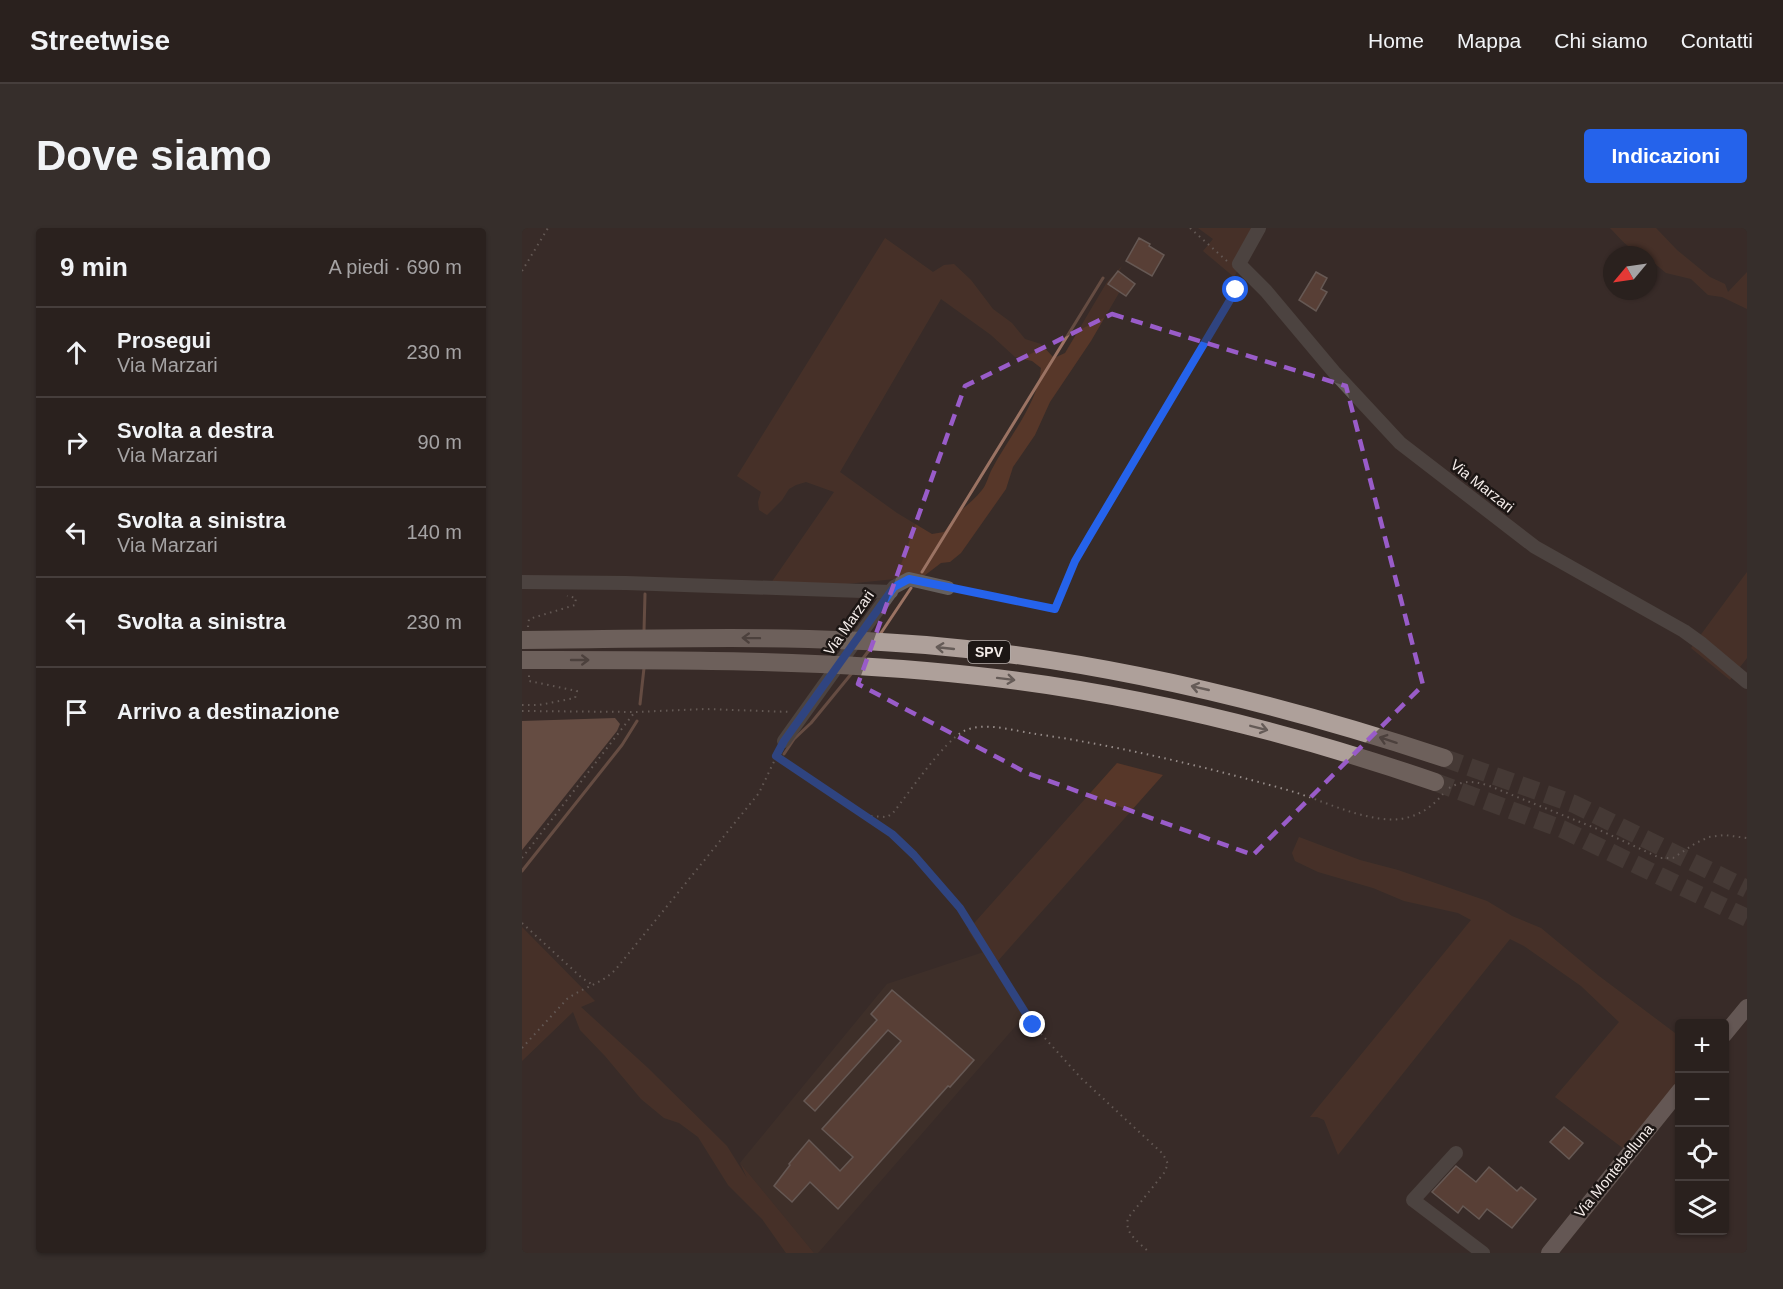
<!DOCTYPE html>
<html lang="it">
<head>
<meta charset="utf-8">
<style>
	body { margin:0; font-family:Helvetica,sans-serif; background:#362e2b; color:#f1f3f6 }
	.controls { position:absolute; right:18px; bottom:18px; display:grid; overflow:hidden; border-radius:6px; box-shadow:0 2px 4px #0004 }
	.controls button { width:54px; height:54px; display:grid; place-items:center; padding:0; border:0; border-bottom:2px solid #463e3c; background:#2a211e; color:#f1f3f6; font:30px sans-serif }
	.compass { position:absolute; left:1081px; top:18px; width:54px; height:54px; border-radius:50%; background:#2a211e; box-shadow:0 2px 4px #0004; rotate:241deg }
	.stop { position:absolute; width:18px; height:18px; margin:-14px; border:4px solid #2563eb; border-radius:50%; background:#fff }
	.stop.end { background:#2563eb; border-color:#fff; box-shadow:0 2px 6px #0008 }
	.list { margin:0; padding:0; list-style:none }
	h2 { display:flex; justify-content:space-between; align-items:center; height:78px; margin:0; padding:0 24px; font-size:26px }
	h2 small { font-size:20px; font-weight:400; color:#a5a3a4 }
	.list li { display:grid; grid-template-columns:39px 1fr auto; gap:18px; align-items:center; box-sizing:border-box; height:90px; padding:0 24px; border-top:2px solid #463e3c }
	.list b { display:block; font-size:22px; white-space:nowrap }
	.list p { margin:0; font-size:20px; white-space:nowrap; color:#a5a3a4 }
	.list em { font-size:20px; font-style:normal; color:#a5a3a4 }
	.icon { flex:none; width:33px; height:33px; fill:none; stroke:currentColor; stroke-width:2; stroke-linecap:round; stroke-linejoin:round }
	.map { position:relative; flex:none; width:1225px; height:1025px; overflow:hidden; border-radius:6px }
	header { display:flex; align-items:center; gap:36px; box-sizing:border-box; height:84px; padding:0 30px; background:#2a211e; border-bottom:2px solid #463e3c }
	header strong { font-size:28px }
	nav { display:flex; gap:33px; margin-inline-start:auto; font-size:21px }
	.intro { display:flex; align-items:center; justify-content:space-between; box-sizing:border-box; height:144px; padding:0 36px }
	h1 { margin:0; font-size:42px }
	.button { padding:15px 27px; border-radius:6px; background:#2563eb; color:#fff; font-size:21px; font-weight:700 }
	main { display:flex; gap:36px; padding:0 36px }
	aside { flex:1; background:#2a211e; border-radius:6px; box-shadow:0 2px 4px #0004 }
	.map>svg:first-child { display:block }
	.built { fill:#46342c }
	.green { fill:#573729; fill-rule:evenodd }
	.water { fill:#9b7363 }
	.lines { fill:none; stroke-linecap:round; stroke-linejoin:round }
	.stream { stroke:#9b7363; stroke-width:3 }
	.building { fill:#7e5848; stroke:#9e8f89; stroke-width:1.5 }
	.highway-tunnel { stroke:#544945; stroke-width:18; stroke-dasharray:18 9; stroke-linecap:butt }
	.path { stroke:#988e8b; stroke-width:2; stroke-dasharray:1.5 4.5; stroke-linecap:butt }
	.minor { stroke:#655f5d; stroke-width:14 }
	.major { stroke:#9a8d89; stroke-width:16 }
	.highway { stroke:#aea09a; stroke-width:18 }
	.oneway { stroke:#655b57 }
	.route { stroke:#2563eb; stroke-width:8 }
	.marked { fill:none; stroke:#995cc9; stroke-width:4.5; stroke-dasharray:12 8; stroke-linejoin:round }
	.labels { text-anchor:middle; stroke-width:5; stroke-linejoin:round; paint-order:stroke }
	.shield { fill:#1c1614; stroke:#b2aba8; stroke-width:1.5 }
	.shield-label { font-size:14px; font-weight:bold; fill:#f3ebe8 }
	.street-label { font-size:15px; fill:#f3ebe8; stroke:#1c1614 }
</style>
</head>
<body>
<header>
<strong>Streetwise</strong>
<nav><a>Home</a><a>Mappa</a><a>Chi siamo</a><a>Contatti</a></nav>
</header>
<div class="intro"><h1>Dove siamo</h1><a class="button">Indicazioni</a></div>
<main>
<aside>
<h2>9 min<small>A piedi · 690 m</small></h2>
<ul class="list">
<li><svg class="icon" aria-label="ahead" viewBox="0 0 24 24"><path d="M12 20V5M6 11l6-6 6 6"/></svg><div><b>Prosegui</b><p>Via Marzari</p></div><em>230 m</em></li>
<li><svg class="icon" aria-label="right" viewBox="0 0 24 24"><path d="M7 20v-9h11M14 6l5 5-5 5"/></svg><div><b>Svolta a destra</b><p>Via Marzari</p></div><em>90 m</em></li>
<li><svg class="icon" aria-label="left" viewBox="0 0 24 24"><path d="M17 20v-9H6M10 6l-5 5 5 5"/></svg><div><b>Svolta a sinistra</b><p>Via Marzari</p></div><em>140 m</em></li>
<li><svg class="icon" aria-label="left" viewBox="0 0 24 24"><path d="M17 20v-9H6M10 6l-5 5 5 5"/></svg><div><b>Svolta a sinistra</b></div><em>230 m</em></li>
<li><svg class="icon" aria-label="arrive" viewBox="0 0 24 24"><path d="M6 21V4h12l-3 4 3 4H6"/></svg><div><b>Arrivo a destinazione</b></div></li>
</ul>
</aside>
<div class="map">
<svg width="1225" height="1025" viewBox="0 0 1225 1025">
	<rect width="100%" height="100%" fill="#382c28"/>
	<path class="built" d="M468 722 505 785 296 1025H292L218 935 365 756Z"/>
	<path class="green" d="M676 0H739L712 49 681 23 691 11Z
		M1088 0H1134L1155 22 1188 49 1203 56 1206 64 1225 44V81L1200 69 1186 67 1169 51 1144 45 1126 30V27C1111 27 1098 10 1088 0Z
		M363 10 411 44 422 37 432 36 449 52 471 81 490 95 503 111 519 116 532 130 543 125 585 54 600 38 592 53 601 58 569 113 528 174 513 207 491 239 484 261 439 325 428 334 419 335 402 348 324 356 249 355 312 264 284 254 274 257 267 261 260 272 245 287 237 282 236 274 239 264 215 248ZM419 71 469 107 493 129 510 133 519 140C516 176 486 210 470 241 466 248 465 256 460 262 453 271 445 277 436 285 431 290 427 298 422 304L410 306 375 285 318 244Z
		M1225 344V430L1208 452 1169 420Z
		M595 535 641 547 475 734 468 722 461 725 446 702Z
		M777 609 838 632 876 642 965 673 990 688 1019 700 1077 748 1157 808V861L1106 924 1033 869 1097 794 1059 758 1002 718 988 711 816 927 802 892 795 889H788L949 692 936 685 882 673 851 660 796 644 773 633 770 625Z
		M0 699 73 773 59 779 126 840 205 918 225 950 218 935 292 1025H264L240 991 206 957 176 909 157 895 142 890 119 871 83 828 58 802 51 784 0 833Z"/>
	<path class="water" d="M93 490 98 496 95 503 0 622V493Z"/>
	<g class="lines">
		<path class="stream" d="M400 344 581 50
			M122 403 123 366
			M357 408 389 360
			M339 433 348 421
			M118 476 122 440
			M262 526 272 511 289 495 330 445
			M0 643 100 517 115 493"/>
	</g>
	<path class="building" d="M617 10 628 16 627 18 642 27 630 48 604 33Z
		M596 43 613 56 604 68 586 56Z
		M794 44 805 50 799 61 805 64 794 83 777 72Z
		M370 762 452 832 428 859 426 858 316 981 288 954 270 974 252 958 268 937 267 936 287 912 318 943 331 929 300 901 379 813 366 802 293 883 282 873 355 792 349 786Z
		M1042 899 1061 915 1047 931 1028 914Z
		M934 938 954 954 967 939 995 963 999 959 1014 971 990 1000 965 981 957 991 941 978 936 985 910 964Z"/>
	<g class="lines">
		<path class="highway-tunnel" d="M922 530 1052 576 1225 661
			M913 554 1040 601 1225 690"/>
		<path class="path" d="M668 0 705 33
			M0 43 26 0
			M437 362 533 381 553 333 567 309 718 53
			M6 399 7 391 53 377 54 370 45 368
			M0 477H17L53 470 55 463 7 453V447
			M0 483 113 484 183 481 269 484
			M254 528 370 606 391 627 438 680 511 797 559 850 641 926 646 936 642 945 606 990C602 1006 617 1014 628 1025
			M927 560C942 552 950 553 965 557L1073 600 1138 630H1151L1174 615 1187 609 1202 607 1225 610
			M343 588 365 589 371 585C386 566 423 512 442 503 462 493 492 503 514 506 598 518 680 538 762 561 795 570 827 587 861 591 886 594 906 584 921 566
			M0 630 112 485
			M0 695 60 750 71 757
			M0 820 45 771C61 759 80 756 94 741L237 565 257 523"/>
		<path class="minor" d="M737 0 717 36 744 63 812 144 878 215 1013 319 1162 403 1180 416 1225 454
			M0 354 104 355 369 364
			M262 513 372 359 387 351 426 360
			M934 925 891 972 961 1025"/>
		<path class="major" d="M1202 807 1225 779
			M1027 1025 1158 862"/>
		<path class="highway" d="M0 412C135 411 270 406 404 417 581 432 753 474 922 530
			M0 432C152 432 304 431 456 448 612 465 765 503 913 554"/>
	</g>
	<defs><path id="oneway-shaft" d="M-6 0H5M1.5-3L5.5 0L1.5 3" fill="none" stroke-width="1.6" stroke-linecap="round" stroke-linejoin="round" transform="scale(1.5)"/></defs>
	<g class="oneway">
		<use href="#oneway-shaft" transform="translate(229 410) rotate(-179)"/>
		<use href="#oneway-shaft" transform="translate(423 420) rotate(-174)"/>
		<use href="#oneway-shaft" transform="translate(58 432)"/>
		<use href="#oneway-shaft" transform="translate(484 451) rotate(7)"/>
		<use href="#oneway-shaft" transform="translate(678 460) rotate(-167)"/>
		<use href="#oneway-shaft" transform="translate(737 500) rotate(14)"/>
		<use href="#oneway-shaft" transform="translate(866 512) rotate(-162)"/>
	</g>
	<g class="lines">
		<path class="route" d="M511 797 438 680 392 627 370 606 254 528 262 513 372 359 387 351 533 381 553 333 567 309 714 62"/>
	</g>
	<path d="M0 0H1225V1025H0ZM590 86 824 158 901 457 731 627 505 545 336 456 443 158Z" fill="#382c28" fill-opacity=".55" fill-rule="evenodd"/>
	<path class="marked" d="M590 86 824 158 901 457 731 627 505 545 336 456 443 158Z"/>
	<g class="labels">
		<rect class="shield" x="446" y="413" width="42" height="22" rx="4.5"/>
		<g class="shield-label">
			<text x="467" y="429">SPV</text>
		</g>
		<g class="street-label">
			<text transform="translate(960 258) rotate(38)" y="5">Via Marzari</text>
			<text transform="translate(327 395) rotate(-55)" y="5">Via Marzari</text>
			<text transform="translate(1092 943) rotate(-51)" y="5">Via Montebelluna</text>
		</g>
	</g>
</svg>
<div class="controls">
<button>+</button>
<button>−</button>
<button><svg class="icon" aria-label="locate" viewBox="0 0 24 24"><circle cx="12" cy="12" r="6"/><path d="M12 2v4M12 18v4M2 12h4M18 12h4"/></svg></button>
<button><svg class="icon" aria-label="layers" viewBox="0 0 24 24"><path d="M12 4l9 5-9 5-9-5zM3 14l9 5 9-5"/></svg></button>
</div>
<svg class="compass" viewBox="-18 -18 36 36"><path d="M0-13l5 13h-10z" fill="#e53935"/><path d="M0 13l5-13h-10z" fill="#a5a3a4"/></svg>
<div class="stop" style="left:714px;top:62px"></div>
<div class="stop end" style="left:511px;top:797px"></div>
</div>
</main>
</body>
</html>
